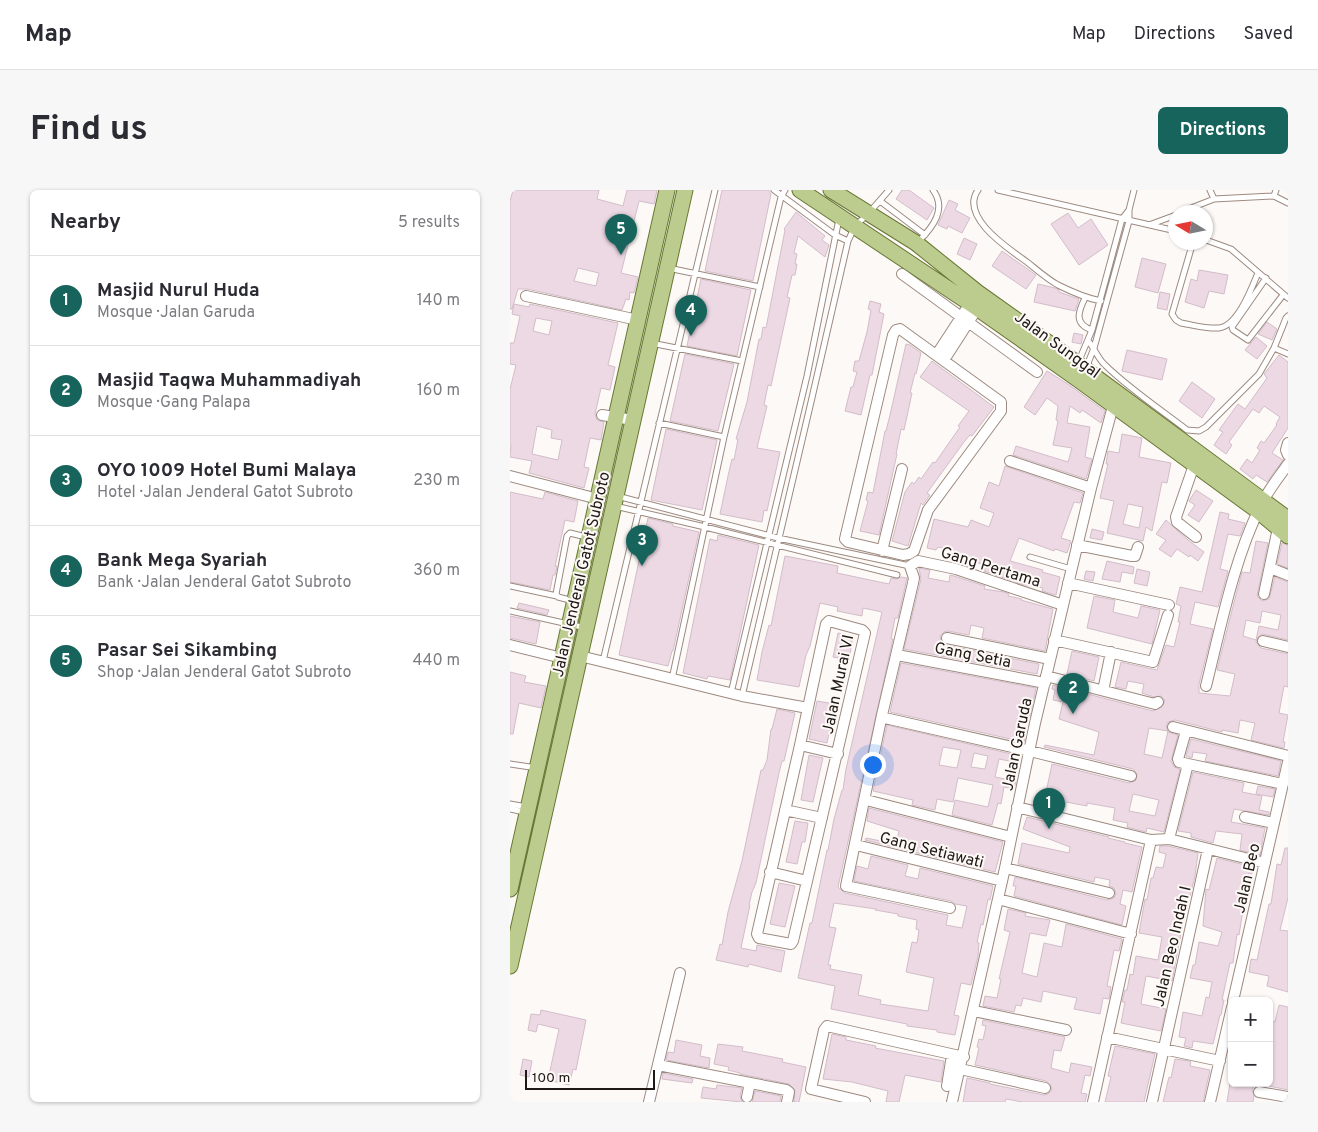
<!DOCTYPE html>
<html lang="en">
<head>
<meta charset="utf-8">
<style>
	body { margin:0; font-family:Overpass,sans-serif; background:#f7f7f7; color:#2b2b33 }
	.controls { position:absolute; right:15px; bottom:15px; display:grid; overflow:hidden; border-radius:8px; box-shadow:0 1px 4px #0004 }
	.controls button { width:45px; height:45px; display:grid; place-items:center; padding:0; border:0; border-bottom:1px solid #e1e1e2; background:#fff; color:#2b2b33; font:25px sans-serif }
	.compass { position:absolute; left:658px; top:15px; width:45px; height:45px; border-radius:50%; background:#fff; box-shadow:0 1px 4px #0004; rotate:280deg }
	.scale { position:absolute; left:15px; bottom:12px; width:130px; box-sizing:border-box; padding-left:5px; border:2px solid #1f1814; border-top:0; font-size:14px; line-height:18px; white-space:nowrap; color:#1f1814; -webkit-text-stroke:4px #fdf9f7; paint-order:stroke }
	.you { position:absolute; left:362px; top:574px; width:18px; height:18px; margin:-12px; border:4px solid #fff; border-radius:50%; background:#1a73e8; box-shadow:0 0 0 8px #1a73e833 }
	.badge { display:grid; place-items:center; width:32px; height:32px; border-radius:50%; background:#17645d; color:#fff; font-size:16px; font-weight:700 }
	.pin { position:absolute; translate:-50% -41px; filter:drop-shadow(0 1px 2px #0008) }
	.pin::after { content:''; position:absolute; top:26px; width:18px; height:15px; background:inherit; clip-path:polygon(0 0,100% 0,50% 100%) }
	.list { margin:0; padding:0; list-style:none }
	h2 { display:flex; justify-content:space-between; align-items:center; height:65px; margin:0; padding:0 20px; font-size:21px }
	h2 small { font-size:16px; font-weight:400; color:#7c7c81 }
	.list li { display:grid; grid-template-columns:32px 1fr auto; gap:15px; align-items:center; box-sizing:border-box; height:90px; padding:0 20px; border-top:1px solid #e1e1e2 }
	.list b { display:block; font-size:19px; white-space:nowrap }
	.list p { margin:0; font-size:16px; white-space:nowrap; color:#7c7c81 }
	.list em { font-size:16px; font-style:normal; color:#7c7c81 }
	.map { position:relative; flex:none; width:778px; height:912px; overflow:hidden; border-radius:8px }
	header { display:flex; align-items:center; gap:30px; box-sizing:border-box; height:70px; padding:0 25px; background:#fff; border-bottom:1px solid #e1e1e2 }
	header strong { font-size:24px }
	nav { display:flex; gap:28px; margin-inline-start:auto; font-size:18px }
	.intro { display:flex; align-items:center; justify-content:space-between; box-sizing:border-box; height:120px; padding:0 30px }
	h1 { margin:0; font-size:35px }
	.button { padding:12px 22px; border-radius:8px; background:#17645d; color:#fff; font-size:18px; font-weight:700 }
	main { display:flex; gap:30px; padding:0 30px }
	aside { flex:1; background:#fff; border-radius:8px; box-shadow:0 1px 4px #0004 }
	.map>svg:first-child { display:block }
	.building { fill:#edd9e4; stroke:#d2bdc9; fill-rule:evenodd }
	.lines { fill:none; stroke-linecap:round; stroke-linejoin:round }
	.lane-casing { stroke:#9d8a80; stroke-width:7 }
	.street-casing { stroke:#9d8a80; stroke-width:12 }
	.primary-casing { stroke:#687733; stroke-width:17 }
	.lane { stroke:#fff; stroke-width:5 }
	.street { stroke:#fff; stroke-width:10 }
	.primary { stroke:#bccc8f; stroke-width:15 }
	.labels { text-anchor:middle; stroke-width:4; stroke-linejoin:round; paint-order:stroke }
	.street-label { font-size:16px; fill:#1f1814; stroke:#fdf9f7 }
</style>
</head>
<body>
<header>
<strong>Map</strong>
<nav><a>Map</a><a>Directions</a><a>Saved</a></nav>
</header>
<div class="intro"><h1>Find us</h1><a class="button">Directions</a></div>
<main>
<aside>
<h2>Nearby<small>5 results</small></h2>
<ul class="list">
<li><span class="badge">1</span><div><b>Masjid Nurul Huda</b><p>Mosque · Jalan Garuda</p></div><em>140 m</em></li>
<li><span class="badge">2</span><div><b>Masjid Taqwa Muhammadiyah</b><p>Mosque · Gang Palapa</p></div><em>160 m</em></li>
<li><span class="badge">3</span><div><b>OYO 1009 Hotel Bumi Malaya</b><p>Hotel · Jalan Jenderal Gatot Subroto</p></div><em>230 m</em></li>
<li><span class="badge">4</span><div><b>Bank Mega Syariah</b><p>Bank · Jalan Jenderal Gatot Subroto</p></div><em>360 m</em></li>
<li><span class="badge">5</span><div><b>Pasar Sei Sikambing</b><p>Shop · Jalan Jenderal Gatot Subroto</p></div><em>440 m</em></li>
</ul>
</aside>
<div class="map">
<svg width="778" height="912" viewBox="0 0 778 912">
	<rect width="100%" height="100%" fill="#fdf9f7"/>
	<path class="building" d="M3 0H89L87 9 113 16 117 0H147L144 14 129 11 111 83 128 87 124 103 120 102 119 110 116 109 112 120 17 99H8L2 119H0V11ZM68 78 89 83 86 96 64 91Z
		M212 0H258L261 4 243 91 195 81Z
		M392 0H399L424 18 417 30 386 9Z
		M439 10 448 14 445 20 460 28 452 43 438 36 437 39 428 35Z
		M286 22 315 46 312 50 319 55 315 67 288 46 284 63 287 64 285 74H287L285 85H282L277 107 280 108 261 196 258 195 254 215 257 216 247 258 270 262 260 307 257 321 254 320 252 332 210 324 218 286 222 269 224 270 228 249H226L237 212 249 149H251L253 137 256 138 275 40 274 39Z
		M558 23 568 38 581 29 598 55 569 75 541 34Z
		M454 48 467 54 460 70 447 64Z
		M492 61 526 85 516 99 482 76Z
		M632 68 656 74 648 103 625 97Z
		M689 80 718 85 714 104 699 101 694 118 675 112 681 89 687 91Z
		M191 89 241 100 227 166 177 156Z
		M528 94 545 98 549 100V102L569 109 565 121 524 112Z
		M650 102 660 104 657 120 647 118Z
		M360 111 371 114 369 122 374 124 362 185H360L351 225 335 221 341 197H343L347 182 343 181 345 171H349L357 142 361 120 358 119Z
		M4 114 19 117 20 114 108 133 98 175 105 177 100 200 91 198 85 224 87 230 94 232 91 250 80 248 74 277 79 278 74 298 19 283 22 271 0 267 1 255H0V199L6 175 0 174V153H4L10 126 2 124ZM26 128 42 131 39 145 23 141ZM27 236 42 240 41 248 52 250 48 270 22 264Z
		M757 132 767 139 762 150 748 144Z
		M564 143 573 145 571 154 562 152Z
		M746 147 757 156 747 169 735 160Z
		M396 154 400 155 411 163 406 184 405 183 400 203H402L394 240 391 239 386 264H387L369 345 350 341 358 311 356 310 358 302 363 303 375 241H376L380 225Z
		M617 160 657 169 652 190 612 181Z
		M175 164 224 174 208 241 160 231Z
		M769 165 778 172V238L762 263 773 270 757 292 746 285 743 289 730 279 737 269 742 273 750 260 747 258 751 251 754 253 767 235 766 234 770 227 754 216 749 223 743 219 719 252 722 255 716 264 704 255 713 242 709 240 728 214 735 219 757 188 754 184Z
		M422 171 484 217 462 246 460 245 454 252 417 303 420 305 413 315 411 313 398 356 382 351 395 302 402 292 404 294 409 287 411 289 423 272 425 273 450 237 448 236 459 221 410 187Z
		M537 181 558 194 595 221 591 233 572 220 570 223 560 216 557 233 580 237 575 267 582 269 576 289 503 265 506 256 558 272 562 258 543 255 548 231 546 230 548 216 537 208 525 225 514 217Z
		M682 192 705 209 692 228 669 211Z
		M156 239 207 250 192 320 141 310Z
		M612 244 632 248 629 267 661 273 657 293 652 292 642 341 636 337 633 351 597 343 604 311 590 308 598 274H596L598 261 609 263ZM618 314 633 317 629 338 613 334Z
		M495 276 573 303 570 313 564 312 551 348 561 351 557 363 545 359 544 361 509 348 500 371 533 380 532 382 550 387 546 405 532 401 533 398 511 394 474 381 476 375 452 369 451 372 442 370 444 361 428 357 426 360 417 358 424 329 458 337 461 330 479 337 484 323 470 318 479 292 489 296Z
		M686 300 703 311 689 332 678 325 685 315 679 311Z
		M0 302 33 309 35 302 68 311 64 332 55 330 45 376H47L45 385H43L40 400 0 392Z
		M710 322 719 324 718 329 735 333 730 346 718 344 710 379 718 381 708 417 685 412 680 434 703 439 689 494V503L720 506 725 484 707 480 720 428 732 382 740 383 746 351 758 353 747 406 752 411 759 409 765 387 778 392V450L752 444 748 447 746 452 751 458 778 464V497L774 496 769 523 778 525 773 552H775L774 558 741 550 745 533 730 530 728 543 712 540V542L665 530 658 532 656 536 658 542 668 545 661 571 664 577 670 579 654 642 637 638 636 642 617 637 618 633 603 630 605 618 577 613V616L556 612 555 617 534 612 542 574 619 593 626 590 627 584 623 579 534 557 535 555 584 565 589 542 549 529 553 512 543 510 545 500 542 499 543 495 643 521 652 517 655 511 651 506 644 507 632 503 634 494 618 491 616 499 605 497 611 472 647 480 656 455 664 457 670 432H668L671 416 666 414 670 397 692 402ZM752 421 771 425 768 440 749 436 746 450 733 446 736 430 750 433ZM639 538 658 541 652 568 634 564ZM623 604 649 610 645 626 619 621Z
		M138 328 163 334V336L189 342 163 461H162L158 476 109 465Z
		M656 330 678 350 694 362 688 371 680 365 679 367 667 359 661 367 649 359 656 350 646 344Z
		M582 339 594 342 592 350 580 348Z
		M208 345 249 355 220 490 198 486 197 489 173 483 200 349 207 351Z
		M772 353 778 355V378L767 374Z
		M275 366 328 376 327 383 379 394 381 388 386 389 391 387 397 388 388 428H385L381 449H383L328 697 335 703 438 725 436 735 452 738 457 716 445 714 441 711 344 691 347 676 358 679 361 666 398 675 395 686 408 689 410 678 483 696 480 710 478 709 473 735 471 734 467 752 469 753 468 766 461 795 451 793 444 825 449 826 445 845 427 842V840L397 836V834L321 819 325 796 288 788 300 733H302L317 660H318L324 629 332 600H333L336 579 372 422 353 418 352 426 327 421 328 417 310 413 300 456 296 465 289 497 247 490 252 462 259 435 261 436ZM324 713 366 719 365 720 388 724V726L407 730 406 739 409 740 407 753 402 752 396 782 424 788 418 821 370 814 371 810 348 805 352 785 320 779 321 775H318L326 738 319 737Z
		M597 371 624 377 623 384 612 382 610 392 592 389Z
		M409 378 420 380 418 388 439 392 440 385 444 386 475 396 474 399 494 402 499 404 498 406 512 409 511 410 543 419 535 461 472 448 474 438 461 435 459 445 438 441 434 442 430 446 431 451 436 455 529 474 527 484 394 459 411 389Z
		M627 379 640 382 637 396 624 393Z
		M576 381 585 382 583 391 574 389Z
		M584 406 605 410 603 422 628 428 631 416 650 420 642 454 577 438Z
		M9 413 39 420 37 425 7 418Z
		M0 426 30 432 26 454 0 448Z
		M328 443 343 446 339 470 323 467Z
		M562 461 589 467 584 491 557 484Z
		M391 473 526 498 520 526 511 524 508 538 516 540 514 552 380 522Z
		M0 482 16 486 14 492 36 496 31 518 9 513 3 544H0Z
		M307 511 325 514 317 553 299 549Z
		M267 519 285 523 274 571H272L269 583 246 693 242 702 239 715H240L231 758 246 761 247 755 275 761 271 782 239 774 238 777 206 770 210 754 212 755 218 722 232 671 251 580H253L257 570 261 539H262Z
		M377 535 510 566 509 573 489 569 485 587 506 591 504 599 494 597 491 614 488 613 482 635 442 625 445 610 478 617 483 595 448 588 443 612 427 609 425 620 402 615 403 610 363 601ZM433 557 451 560 447 578 429 575ZM464 563 478 566 475 579 461 577Z
		M681 549 771 571 768 586 695 571 697 564 683 562 682 568 676 566Z
		M299 565 313 568 303 612 291 610Z
		M683 582 734 593 732 602 752 606 749 620 759 622V625L724 619 721 632 755 638 750 665 730 660 732 644 706 641 703 653 681 647V643L668 641Z
		M748 596 765 599 763 607 746 604Z
		M359 618 493 652 485 682 355 650 356 648 386 654 389 641 357 631Z
		M517 627 599 647 598 648 615 652V653L632 657 622 702 613 700 610 714 616 716 612 735 504 706 506 696H503L505 687 597 710 604 708 606 704 604 698 599 696 600 690 585 687 584 692 508 674 512 653 559 663 560 657 513 639Z
		M285 631 298 633 295 652H292L287 674 276 672Z
		M650 656H658L688 663 685 686 680 706H678L662 791 636 786 631 814 656 819 651 841 611 833 615 812H612L615 800H617L620 784 623 785 626 766 648 770 652 747 629 743 635 709 637 710 641 688H643L646 677 653 678 656 664 649 662Z
		M775 658H778V708L770 740 778 741V802L757 796 759 786 739 782 741 769 747 770 759 714H761L767 674 771 675Z
		M707 668 743 677 742 684 739 683 729 745 727 744 723 773H720L712 810H714L711 825H710L703 854 683 851 682 858 674 856 676 848 669 847 673 822 692 826 696 807 699 808 702 792 680 788 683 775H685L689 752 708 756 712 742 693 736 696 699 699 700Z
		M269 693 285 696 275 737 260 734Z
		M498 719 516 723 515 726 540 730 536 746 520 743 512 783 527 787 534 753 552 757 556 734 612 749 609 761 604 760 597 796 601 797 599 809 593 808 590 824 564 819 567 808 533 801 531 812 513 808 511 816 506 815 504 822 473 816 475 806 487 808 491 789H489L500 742 494 740Z
		M769 815 778 817V900L759 896V831L765 832Z
		M31 820 76 830 66 880 63 879 59 895 38 890 49 839 28 834 26 842 18 840 21 824 30 825Z
		M473 830 555 847 551 861 544 860 541 878 559 883 561 873 582 877 580 886 575 885 571 903 577 904 575 912H512L496 909 495 912H453L457 888 480 893V894L534 905 538 904 542 900 541 896 536 891 465 875 469 858 467 857 469 849 473 850 476 836 472 835Z
		M322 844 336 847V850L366 856 365 858 434 871 431 892 395 885 389 912H376L378 901 342 892 313 889Z
		M166 850 192 855 190 866 200 868 199 878 156 870 158 862 164 863Z
		M208 854 233 857 232 861 273 869 272 872 296 877 289 912H284L285 900 279 894 230 884V883L218 880 219 877 204 874Z
		M605 856 645 864 634 912H595L601 887 598 886Z
		M13 869 22 871 19 887 10 885Z
		M665 869 679 871 681 872 680 876 700 880 693 912H653L659 887 661 888Z
		M153 883 183 889 182 893 152 889Z
		M720 893H746L742 900 744 906 743 912H717Z
		M207 895 232 898 230 906 232 912 191 908 193 897 206 899Z
		M245 901 271 906 270 912H242Z"/>
	<g class="lines">
		<g class="lane-casing">
			<path id="lane" d="M264 0 325 45 338 51
				M468 0C449 27 499 59 517 72 527 80 537 89 548 95 562 102 575 108 591 111
				M488 0 666 41
				M700 0 704 9
				M766 0 764 6 778 13
				M370 11 415 45
				M671 22 704 9 764 6
				M639 35 666 25
				M696 50 721 59 778 108
				M409 51C423 37 437 19 423 0
				M683 52 662 124 666 130 671 133C683 135 697 139 709 138 728 136 742 97 748 83
				M158 78 250 97
				M756 88 722 137 723 140 738 150 773 105
				M575 108C568 122 564 134 582 140
				M579 152C585 159 587 167 594 174 617 197 651 220 677 240L689 241 696 237 749 184 764 158 776 128 778 126
				M141 153 232 171
				M764 158 778 164
				M568 173 582 140 612 29 619 20
				M576 178 584 158 619 31V20L624 0
				M149 233 214 247
				M107 306 268 348 400 376
				M105 316 195 337 387 385
				M520 367 561 379
				M0 396 47 406
				M64 411 48 407 46 404 57 346 60 343 76 347
				M0 421 76 438
				M93 471 205 0
				M162 489 214 247 271 7 275 0
				M221 503 297 186 329 29
				M232 506C267 354 304 203 338 51L345 36 358 24 379 0
				M0 574 27 578
				M0 614 17 617
				M0 619 14 622"/>
		</g>
		<g class="street-casing">
			<path id="street" d="M392 84 527 182
				M16 106 128 130
				M390 139 491 212V221L418 320 404 361 399 364 393 365 338 352 335 349 383 145 386 140Z
				M427 164 463 109
				M434 170 470 114
				M92 225 123 230
				M778 253 776 260 778 265
				M500 271 581 298
				M684 275 666 327 667 332 686 347
				M0 286 88 309
				M567 355 622 366H625L628 357
				M372 361 392 279
				M760 378 778 385
				M558 393 659 415
				M754 404 768 338
				M319 431 352 440 355 443 283 751 281 754 249 748 247 744 290 555 316 434Z
				M437 448 540 469
				M544 450 643 472 658 425
				M753 451 778 457
				M0 455 52 468
				M387 465 535 493
				M70 466 232 506 298 518
				M536 486 645 514 648 512
				M594 496 601 462
				M696 496C711 436 724 368 752 313 759 299 769 287 778 274
				M375 528 520 561 621 586
				M663 537 778 566
				M290 555 328 564
				M678 574 773 594
				M356 610 501 647
				M507 617 641 650 659 649 755 673
				M275 620 312 628
				M735 627 764 633
				M659 649 678 574 669 572 668 569 676 541
				M346 655 492 691
				M495 678 599 703
				M260 682 297 691
				M488 709 621 744
				M440 718 336 696 372 525 403 393 404 388 400 376 408 371 446 379 553 415
				M723 811 778 572
				M464 821 556 840
				M597 847 710 871
				M148 875 276 900 279 902 277 912
				M450 879 535 898
				M437 896 442 865
				M749 902 778 907
				M237 907 240 893
				M139 912 170 783
				M355 912 301 899 314 840 317 836 454 867
				M442 912 495 678 525 533 581 298 603 216 607 211
				M583 912 641 650
				M642 912 698 659
				M700 912 722 817"/>
		</g>
		<g class="primary-casing">
			<path id="primary" d="M290 0 467 118 569 190 748 321 778 346
				M321 0 406 53 467 102 568 174 778 329
				M0 699 157 0
				M0 776 175 0"/>
		</g>
		<use href="#lane" class="lane"/>
		<use href="#street" class="street"/>
		<use href="#primary" class="primary"/>
	</g>
	<g class="labels">
		<g class="street-label">
			<text transform="translate(548 154) rotate(36)" y="6">Jalan Sunggal</text>
			<text transform="translate(481 376) rotate(17)" y="6">Gang Pertama</text>
			<text transform="translate(70 384) rotate(-77)" y="6">Jalan Jenderal Gatot Subroto</text>
			<text transform="translate(463 464) rotate(11)" y="6">Gang Setia</text>
			<text transform="translate(327 494) rotate(-78)" y="6">Jalan Murai VI</text>
			<text transform="translate(506 554) rotate(-78)" y="6">Jalan Garuda</text>
			<text transform="translate(422 659) rotate(14)" y="6">Gang Setiawati</text>
			<text transform="translate(736 688) rotate(-77)" y="6">Jalan Beo</text>
			<text transform="translate(661 756) rotate(-77)" y="6">Jalan Beo Indah I</text>
		</g>
	</g>
</svg>
<div class="controls">
<button>+</button>
<button>−</button>
</div>
<svg class="compass" viewBox="-18 -18 36 36"><path d="M0-13l5 13h-10z" fill="#e53935"/><path d="M0 13l5-13h-10z" fill="#7c7c81"/></svg>
<div class="scale">100 m</div>
<div class="you"></div>
<div class="pin badge" style="left:539px;top:639px">1</div>
<div class="pin badge" style="left:563px;top:524px">2</div>
<div class="pin badge" style="left:132px;top:376px">3</div>
<div class="pin badge" style="left:181px;top:146px">4</div>
<div class="pin badge" style="left:111px;top:65px">5</div>
</div>
</main>
</body>
</html>
